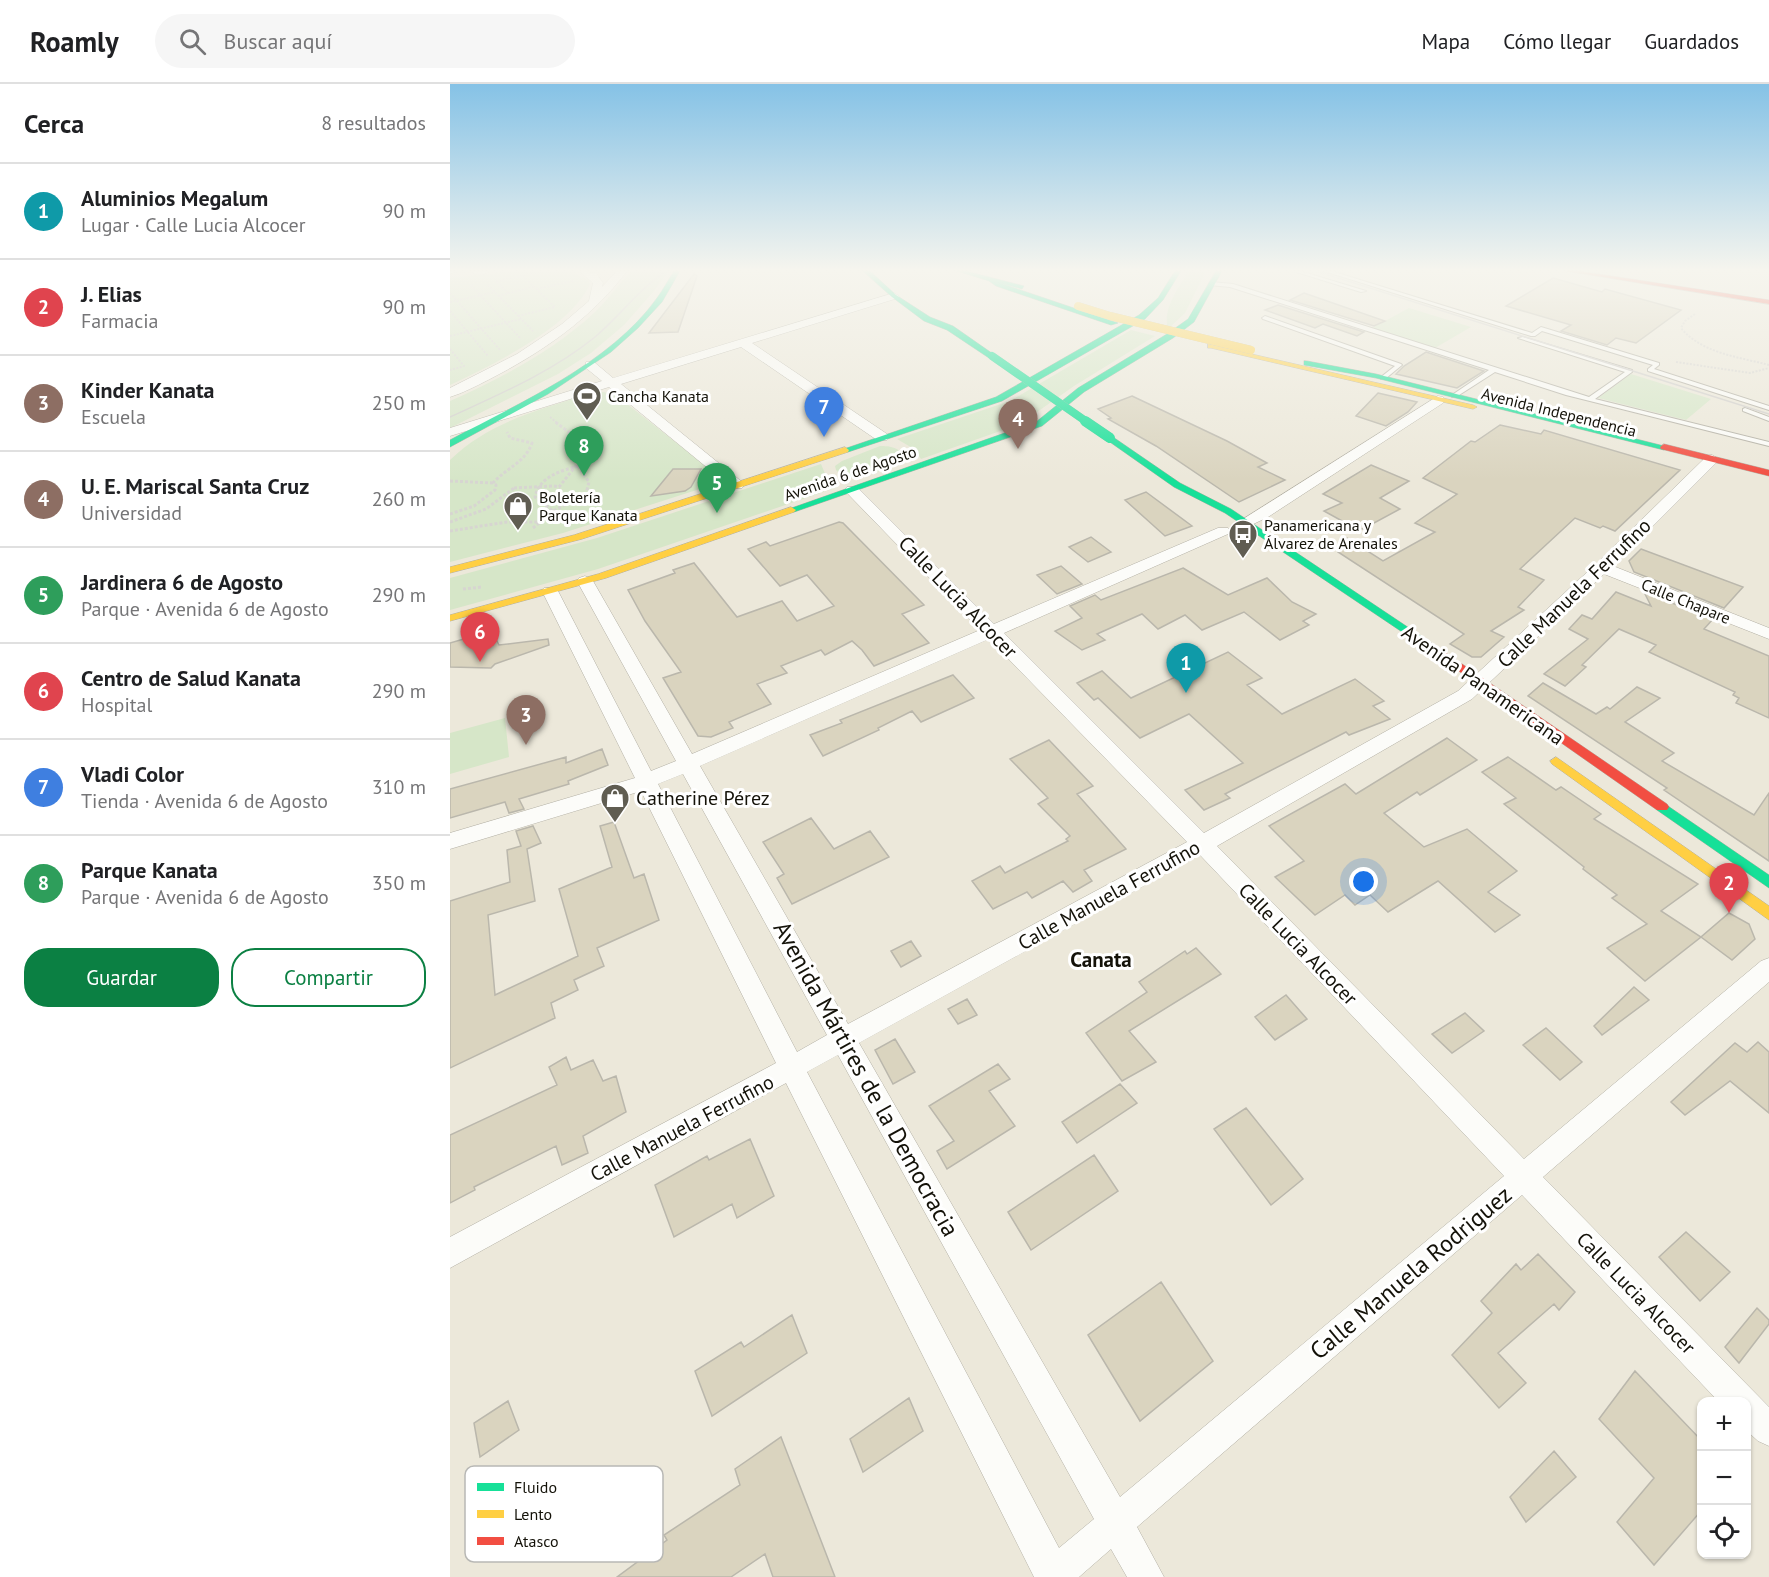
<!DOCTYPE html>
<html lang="es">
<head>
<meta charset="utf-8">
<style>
	body { margin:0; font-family:"PT Sans",sans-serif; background:#f6f6f6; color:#202124 }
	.controls { position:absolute; right:18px; bottom:18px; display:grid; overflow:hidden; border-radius:12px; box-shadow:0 2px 4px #0004 }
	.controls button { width:54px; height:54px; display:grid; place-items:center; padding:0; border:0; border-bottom:2px solid #e0e0e0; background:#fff; color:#202124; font:30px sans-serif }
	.you { position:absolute; left:914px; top:798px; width:21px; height:21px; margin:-15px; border:4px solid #fff; border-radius:50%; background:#1a73e8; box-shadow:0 0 0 9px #1a73e833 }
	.badge { display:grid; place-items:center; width:39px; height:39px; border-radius:50%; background:#0b8043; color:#fff; font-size:20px; font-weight:700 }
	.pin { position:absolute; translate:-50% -50px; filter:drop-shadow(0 2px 3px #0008) }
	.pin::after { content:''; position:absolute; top:32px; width:21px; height:18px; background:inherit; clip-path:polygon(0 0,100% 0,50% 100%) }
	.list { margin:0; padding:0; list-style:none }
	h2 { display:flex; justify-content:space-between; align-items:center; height:78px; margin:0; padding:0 24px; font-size:26px }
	h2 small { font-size:20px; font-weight:400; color:#757577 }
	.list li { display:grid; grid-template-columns:39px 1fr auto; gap:18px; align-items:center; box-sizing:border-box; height:96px; padding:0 24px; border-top:2px solid #e0e0e0 }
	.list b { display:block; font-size:22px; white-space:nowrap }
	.list p { margin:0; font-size:20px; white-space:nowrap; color:#757577 }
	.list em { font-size:20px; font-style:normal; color:#757577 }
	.actions { display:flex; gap:12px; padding:18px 24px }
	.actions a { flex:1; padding:14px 0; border:2px solid #0b8043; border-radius:24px; text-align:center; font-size:21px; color:#0b8043 }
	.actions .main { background:#0b8043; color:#fff }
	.icon { flex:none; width:33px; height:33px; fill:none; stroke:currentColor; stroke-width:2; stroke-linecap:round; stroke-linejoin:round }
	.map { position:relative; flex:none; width:1319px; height:1493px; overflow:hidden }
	header { display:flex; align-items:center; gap:36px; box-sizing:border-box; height:84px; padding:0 30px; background:#fff; border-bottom:2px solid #e0e0e0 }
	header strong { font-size:28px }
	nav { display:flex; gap:33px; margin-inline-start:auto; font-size:21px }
	.search { width:420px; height:54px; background:#f6f6f6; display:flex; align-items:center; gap:15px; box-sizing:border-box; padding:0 21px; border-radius:33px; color:#757577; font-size:22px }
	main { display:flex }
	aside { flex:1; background:#fff }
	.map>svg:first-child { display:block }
	.green { fill:#d6e6c8 }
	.building { fill:#dad4bf; stroke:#bab7ac; stroke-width:1.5 }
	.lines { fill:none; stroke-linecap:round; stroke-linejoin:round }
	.lane-casing { stroke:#b2afa4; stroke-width:2 }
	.street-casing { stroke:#b2afa4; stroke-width:1 }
	.fast-casing { stroke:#b2afa4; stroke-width:1 }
	.slow-casing { stroke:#b2afa4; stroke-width:1 }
	.jam-casing { stroke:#b2afa4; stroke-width:1 }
	.path-far1 { stroke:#d7d5d1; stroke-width:2; stroke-dasharray:2 1.5; stroke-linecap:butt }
	.path { stroke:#d7d5d1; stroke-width:3; stroke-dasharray:3 2; stroke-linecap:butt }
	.lane { fill:#fcfcf9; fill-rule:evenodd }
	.street { fill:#fcfcf9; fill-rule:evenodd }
	.fast { fill:#16e098; fill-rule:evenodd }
	.slow { fill:#ffcf43; fill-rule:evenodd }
	.jam { fill:#f24e42; fill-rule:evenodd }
	.tram { stroke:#d1cfcc; stroke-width:1.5 }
	.fast-bridge-far1-casing { stroke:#b2afa4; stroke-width:8; stroke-linecap:butt }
	.fast-bridge-casing { stroke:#b2afa4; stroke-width:10; stroke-linecap:butt }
	.slow-bridge-casing { stroke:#b2afa4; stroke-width:8; stroke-linecap:butt }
	.path-bridge { stroke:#d7d5d1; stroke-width:3; stroke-dasharray:3 2; stroke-linecap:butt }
	.fast-bridge-far1 { stroke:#16e098; stroke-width:8 }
	.fast-bridge { stroke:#16e098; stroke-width:10 }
	.slow-bridge { stroke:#ffcf43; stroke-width:8 }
	.labels { text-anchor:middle; stroke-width:6; stroke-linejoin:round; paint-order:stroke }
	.far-poi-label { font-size:16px; fill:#141209; stroke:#fff; text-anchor:start }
	.far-street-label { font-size:16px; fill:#141209; stroke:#fff }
	.street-label { font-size:20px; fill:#141209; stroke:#fff }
	.poi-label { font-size:20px; fill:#141209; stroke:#fff; text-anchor:start }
	.neighbourhood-label { font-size:21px; font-weight:bold; fill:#141209; stroke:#fff }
	.near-street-label { font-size:24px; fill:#141209; stroke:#fff }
	.key { fill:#fff; stroke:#b8b8b5; stroke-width:1.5 }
	.key-label { font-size:16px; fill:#141209 }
</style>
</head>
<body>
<header>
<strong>Roamly</strong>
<div class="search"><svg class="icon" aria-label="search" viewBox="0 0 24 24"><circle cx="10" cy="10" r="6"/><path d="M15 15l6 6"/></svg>Buscar aquí</div>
<nav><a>Mapa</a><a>Cómo llegar</a><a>Guardados</a></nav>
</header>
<main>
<aside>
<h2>Cerca<small>8 resultados</small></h2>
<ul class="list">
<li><span class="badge" style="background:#0f9aa8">1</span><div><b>Aluminios Megalum</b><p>Lugar · Calle Lucia Alcocer</p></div><em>90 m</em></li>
<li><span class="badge" style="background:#e0444e">2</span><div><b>J. Elias</b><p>Farmacia</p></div><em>90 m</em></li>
<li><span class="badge" style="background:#8d6e63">3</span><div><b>Kinder Kanata</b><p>Escuela</p></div><em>250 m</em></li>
<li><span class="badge" style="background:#8d6e63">4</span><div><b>U. E. Mariscal Santa Cruz</b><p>Universidad</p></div><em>260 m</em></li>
<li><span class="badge" style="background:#2e9e5b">5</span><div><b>Jardinera 6 de Agosto</b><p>Parque · Avenida 6 de Agosto</p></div><em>290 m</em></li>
<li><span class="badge" style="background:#e0444e">6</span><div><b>Centro de Salud Kanata</b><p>Hospital</p></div><em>290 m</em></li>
<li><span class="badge" style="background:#3f7fe0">7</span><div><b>Vladi Color</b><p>Tienda · Avenida 6 de Agosto</p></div><em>310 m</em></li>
<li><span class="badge" style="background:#2e9e5b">8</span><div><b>Parque Kanata</b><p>Parque · Avenida 6 de Agosto</p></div><em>350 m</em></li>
</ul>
<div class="actions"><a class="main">Guardar</a><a>Compartir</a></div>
</aside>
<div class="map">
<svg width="1319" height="1493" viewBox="0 0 1319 1493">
	<rect width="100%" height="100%" fill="#ece8da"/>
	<path class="green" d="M67 187C92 187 117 183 138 196L140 200C120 244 42 281 0 301V194Z
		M182 187H215L217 189 204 207 174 241 141 269 108 290 0 344V317C52 294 103 267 145 228 159 215 169 199 182 187Z
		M739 187H756L735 229 718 245C712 225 729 203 739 187Z
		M959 224 1021 243 985 264 922 244Z
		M681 246 705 252 624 302 570 340 471 375 464 365 447 355 560 317Z
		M1181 290 1261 315 1236 336 1148 314Z
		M154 308 167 312 266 390 268 397 259 402 113 449 0 478V376C40 337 90 326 141 309Z
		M430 362C439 362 452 363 453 375L450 379C430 385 403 404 386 386L385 382 392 377Z
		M371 380 376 392 388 403 148 485 0 526V494L147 454Z
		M55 634 59 673 0 690V649Z"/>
	<path class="building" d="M244 190 247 192 228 248 199 249Z
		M1103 194 1152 208 1155 205 1231 226 1186 259 1166 254 1157 261 1111 247 1121 241 1056 222Z
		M854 209 935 237 924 242 840 216Z
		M828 221 914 248 907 252 873 240 865 244 815 226Z
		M976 268 1034 287 1007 304 946 290 954 282Z
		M928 309 967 318 958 328 936 342 906 332Z
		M682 312 777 357 817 379 808 383 835 396 789 418 706 362 658 335 661 334 648 325Z
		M1050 341 1091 350 1094 346 1230 386 1165 447 1153 442 1150 444 1125 434 1070 485 1094 496 1068 523 1074 526 1041 547 1054 553 1031 573H1022L1000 560 1014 550 888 468 897 454 933 477 985 448 965 439 1007 410 973 394 1021 357 1025 358Z
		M921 381 959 397 930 414 950 425 913 445 903 443 874 427 892 419 873 410Z
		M223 385H251L241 403 235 407 201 412Z
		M696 408 742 442 715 452 675 416Z
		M389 438 393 439 474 521 452 530 479 559 424 582 412 566 402 557 375 571 371 566 331 582 337 589 307 600 321 620 279 638 283 644 261 653 248 652 213 594 231 588 195 537 178 506 225 489 223 486 244 479 287 533 332 517 347 537 384 522 357 491 330 502 298 465 316 458 320 462Z
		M641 453 661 468 638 478 619 463Z
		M1191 465 1293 503 1274 524 1184 488 1179 477Z
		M611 482 632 500 607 510 587 491Z
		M733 484 778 511 817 494 842 518 866 530 853 537 859 541 830 556 794 528 752 546 735 531 708 545 692 530 647 550 655 556 632 566 605 547 632 534 620 522 645 511 651 516Z
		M1166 508 1201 522 1194 508 1263 535 1254 545 1319 572V634L1286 619 1289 614 1283 611 1285 608 1199 568 1206 561 1169 545 1132 581 1136 583 1115 602 1094 590 1138 555 1119 545 1132 531 1142 535Z
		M37 552 46 555 49 561 98 555 99 561 45 580 41 584 0 583V559L17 554 28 557Z
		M778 568 812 594 797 601 832 630 905 595 934 617 923 622 940 635 899 651 896 648 775 710 780 714 754 726 735 706 793 679 739 630 690 654 648 614 644 616 627 599 652 587 681 614Z
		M503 591 524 614 471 638 462 627 428 644 429 646 373 672 360 651 392 639 390 636Z
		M1093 599 1146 630 1157 623 1160 625 1187 603 1210 614 1175 638 1224 669 1212 677 1304 731 1319 709V777L1214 706 1217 704 1078 612Z
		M997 654 1027 676 970 711 967 708 934 729 974 763 1017 745 1067 787 1038 808 1070 831 1045 848 988 797 938 828 920 811 905 821 895 811 865 831 825 793 854 777 819 742 895 700 906 710Z
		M599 656 643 702 627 710 676 765 634 786 642 797 623 808 613 797 582 814 577 808 543 825 522 797 550 782 555 789 618 757 616 755 620 752 588 720 598 714 560 675Z
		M152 665 158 681 118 697 119 700 69 715 74 725 59 729 55 718 0 734V705L116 673V679Z
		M1058 673 1106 706 1111 703 1151 730 1144 735 1248 800 1211 827 1251 853 1195 897 1157 864 1197 840 1162 814 1167 811 1133 785 1134 783 1054 720 1066 714 1032 688Z
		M361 734 384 765 420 747 439 773 342 820 327 794 334 790 313 758Z
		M164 738 184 794 194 790 209 836 147 864 154 882 124 896 128 906 101 919 105 934 0 984V817L60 798 57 766 71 762 66 747 83 742 91 759 77 765 85 817 38 831 45 911 128 872 109 805 162 783 150 742Z
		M1279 829 1299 840 1305 855 1282 876 1251 853Z
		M461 857 471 872 451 883 441 867Z
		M746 864 771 890 679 947 706 978 672 997 636 949 697 908 689 898 735 867 737 870Z
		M1184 903 1199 916 1152 951 1144 942Z
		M836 911 857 935 825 956 805 933Z
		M517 915 527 931 508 940 498 925Z
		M1015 929 1034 947 1002 969 982 950Z
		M1096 944 1132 978 1110 996 1073 961Z
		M445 955 465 988 443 1000 425 966Z
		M1308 958 1319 968V1029L1280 997 1235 1031 1221 1018 1285 959 1297 968Z
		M116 973 121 986 143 976 153 997 166 992 176 1028 133 1052 138 1069 112 1081 106 1062 24 1103 25 1106 0 1119V1051L107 1001 99 983Z
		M548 980 560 995 539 1007 565 1042 497 1085 487 1067 504 1057 479 1022Z
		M670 1000 687 1019 627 1059 612 1038Z
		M796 1024 853 1095 821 1121 764 1045Z
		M300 1055 324 1112 287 1134 282 1120 224 1153 205 1101 257 1072 259 1076Z
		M644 1071 668 1107 581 1166 558 1128Z
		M1236 1148 1280 1188 1250 1217 1209 1173Z
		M1088 1170 1125 1208 1109 1226 1104 1220 1048 1269 1076 1299 1049 1324 1002 1271 1042 1229 1031 1217 1066 1180 1071 1186Z
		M711 1198 763 1277 690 1337 638 1251Z
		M1307 1224 1319 1236V1240L1289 1279 1275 1263Z
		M342 1231 357 1269 262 1332 245 1287 291 1258 294 1263Z
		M1185 1287 1251 1356V1427L1204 1481 1167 1438 1204 1394 1149 1335Z
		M459 1314 473 1347 413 1388 400 1355Z
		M58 1317 69 1346 30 1373 24 1339Z
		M331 1353 385 1493H323L315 1470 281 1493H167L217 1456 214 1451 290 1401 285 1385Z
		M1104 1367 1126 1393 1076 1438 1060 1413Z"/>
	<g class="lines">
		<g class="lane-casing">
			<path id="lane" d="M843 187H850L916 207 911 208Z
				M874 187H881L1082 249 1091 243 1209 279V281L1204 285 1319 322V326L1198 287V285L1203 281 1092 247 1085 252H1081Z
				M761 198 783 200 1139 313 1175 288 1068 254 1073 253 1182 286V288L1145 315 1319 358V362L1116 311 1045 288 1006 313H1002V311L1039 286 780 203 759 201Z
				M815 232 951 280 952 281 935 295H931V293L945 282 813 235 812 234Z
				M1295 324 1319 333V337L1293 327V325Z"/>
		</g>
		<g class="street-casing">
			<path id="street" d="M0 187H7L0 190Z
				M21 187H39C35 192 25 192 21 187Z
				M129 187 146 189 153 199 152 203 167 187H177C141 235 91 269 38 296 26 302 13 309 0 313V304L67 270 112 240 139 217 143 199Z
				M444 209 449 212 448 214 302 259 437 350 439 353 437 356H427L291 263 171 300 292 398 294 401 292 404H282L159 303 0 352V344L152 297 136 284V278H144L163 294Z
				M988 312 993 313 994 316 993 319 818 433 795 444 787 439Z
				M1262 371 1269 375 1267 378 1163 482 1319 544V555L1154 490 1022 615 767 762 1074 1075 1311 877 1319 874V898L1093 1093 1319 1323V1362L1308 1357 1296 1346V1318H1269L1072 1111 687 1443 714 1493H677L661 1465 629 1493H584L336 999 0 1184V1153L326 979 191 707 0 765V749L185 694 92 507 94 504H106L108 507 201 687 226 677 127 497 129 494 135 492 143 497 242 670 530 546 397 409 395 406 397 403H407L544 540 768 444H778L781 447 778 450 554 549 754 749 1008 607 1146 480 1257 372ZM539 555 737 758 398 940 250 682ZM233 690 377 951 347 968 208 700ZM750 771 1054 1092 670 1413 409 959ZM388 971 644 1435 609 1464 357 988Z"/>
		</g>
		<g class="fast-casing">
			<path id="fast" d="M224 187H230L212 218 188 244 161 268 98 310 0 363V356C69 319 160 280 207 214 213 206 218 196 224 187Z
				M413 187H420L446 211 480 233 503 242 546 272 539 274 497 246 474 237 442 213Z
				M507 187H516L574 202 572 205 550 199 668 239 661 241 546 202 539 197Z
				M725 187H731L713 216 695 235 552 317 398 368 391 366 546 313 689 231 708 214Z
				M766 187H772L744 238 723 254 634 308 592 342 344 428 336 426 586 338 628 304 717 250 738 235Z
				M857 277 926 290 1218 363 1214 366 926 294 854 281V277Z
				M660 351 730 399 781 425 983 560 977 564 973 562 775 429 724 403 657 356 656 354Z
				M1212 718 1319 791V804L1207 726 1205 723Z"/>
		</g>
		<g class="slow-casing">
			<path id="slow" d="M758 260 1023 321 1027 323 1023 325 761 264H758Z
				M395 363 399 366 398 368 132 455 0 489V483L124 451Z
				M341 423 346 426 344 428 156 494 0 537V531L148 490Z
				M1106 673 1319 822V836L1102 680 1100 677Z"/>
		</g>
		<g class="jam-casing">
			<path id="jam" d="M1116 187H1129L1319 216V220Z
				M1214 360 1319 386V392L1211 365 1210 363Z
				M977 556 1217 720 1219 723 1217 726H1207L973 562 971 560Z"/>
		</g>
		<path class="path-far1" d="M46 197 93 187
			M47 198 58 209
			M21 201 71 255
			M38 201 83 247
			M87 205 123 197
			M0 209 51 267
			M48 212 83 203
			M0 218 45 208
			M0 227 38 272
			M1245 230 1235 237 1231 244C1251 269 1289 273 1319 281
			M68 232 105 223 72 191
			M0 252 71 235
			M0 265 14 282 0 286
			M1226 278 1300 289 1319 284
			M100 333 106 338"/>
		<path class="path" d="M128 382 139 398 136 410 103 427 85 413C89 393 110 387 128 382Z
			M0 397 43 399
			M104 402 109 403 140 364 104 337
			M0 430 24 422 45 406 46 401 43 399C56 384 75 379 82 359L60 354 57 348
			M0 438 36 425 64 404
			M83 444 103 427
			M0 447 57 438H87
			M13 505 32 503"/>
		<use href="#lane" class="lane"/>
		<use href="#street" class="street"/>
		<use href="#fast" class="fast"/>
		<use href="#slow" class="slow"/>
		<use href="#jam" class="jam"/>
		<path class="tram" d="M866 187 1319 330
			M0 333C50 310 102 288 145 253 170 232 189 205 216 187"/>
		<g class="fast-bridge-far1-casing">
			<path id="fast-bridge-far1" d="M542 272 637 338"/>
		</g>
		<g class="fast-bridge-casing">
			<path id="fast-bridge" d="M635 337 660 354"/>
		</g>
		<g class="slow-bridge-casing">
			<path id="slow-bridge" d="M628 222 660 232 801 266"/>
		</g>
		<path class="path-bridge" d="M64 404 104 402"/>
		<use href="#fast-bridge-far1" class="fast-bridge-far1"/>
		<use href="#fast-bridge" class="fast-bridge"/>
		<use href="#slow-bridge" class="slow-bridge"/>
	</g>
	<linearGradient id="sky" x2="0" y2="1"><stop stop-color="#85c2e6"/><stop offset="0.47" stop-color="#f6f5ee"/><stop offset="1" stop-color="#f6f5ee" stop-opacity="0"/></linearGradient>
	<rect width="1319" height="396" fill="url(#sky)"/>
	<defs>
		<g id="stadium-pin" transform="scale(1.5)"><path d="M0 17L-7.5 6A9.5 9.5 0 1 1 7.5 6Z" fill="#605d52" stroke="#fff"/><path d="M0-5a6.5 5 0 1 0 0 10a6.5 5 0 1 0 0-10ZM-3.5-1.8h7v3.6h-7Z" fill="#fff"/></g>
		<g id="shop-pin" transform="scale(1.5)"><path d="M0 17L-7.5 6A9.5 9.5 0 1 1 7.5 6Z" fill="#605d52" stroke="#fff"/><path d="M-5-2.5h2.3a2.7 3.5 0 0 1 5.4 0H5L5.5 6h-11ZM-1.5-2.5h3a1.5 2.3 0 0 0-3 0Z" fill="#fff"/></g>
		<g id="bus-pin" transform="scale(1.5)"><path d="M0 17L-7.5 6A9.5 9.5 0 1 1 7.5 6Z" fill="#605d52" stroke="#fff"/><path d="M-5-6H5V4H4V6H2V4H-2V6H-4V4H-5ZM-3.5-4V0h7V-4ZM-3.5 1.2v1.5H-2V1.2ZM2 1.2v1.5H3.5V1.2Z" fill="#fff"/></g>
	</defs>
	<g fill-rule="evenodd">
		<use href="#stadium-pin" x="137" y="312"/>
		<use href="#shop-pin" x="68" y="422"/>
		<use href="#bus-pin" x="793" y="450"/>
		<use href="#shop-pin" x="165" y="714"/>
	</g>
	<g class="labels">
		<g class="far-poi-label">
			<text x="158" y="318">Cancha Kanata</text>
			<text x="89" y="419">Boletería<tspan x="89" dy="18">Parque Kanata</tspan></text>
			<text x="814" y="447">Panamericana y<tspan x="814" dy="18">Álvarez de Arenales</tspan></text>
		</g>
		<g class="far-street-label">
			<text transform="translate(1109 328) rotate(14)" y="6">Avenida Independencia</text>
			<text transform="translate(400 389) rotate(-19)" y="6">Avenida 6 de Agosto</text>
			<text transform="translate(1236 517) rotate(22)" y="6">Calle Chapare</text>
		</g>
		<g class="street-label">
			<text transform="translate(1124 509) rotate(-44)" y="7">Calle Manuela Ferrufino</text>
			<text transform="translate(508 513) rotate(46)" y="7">Calle Lucia Alcocer</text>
			<text transform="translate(1033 601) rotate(35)" y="7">Avenida Panamericana</text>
			<text transform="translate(659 811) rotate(-29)" y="7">Calle Manuela Ferrufino</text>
			<text transform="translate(848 860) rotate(46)" y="7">Calle Lucia Alcocer</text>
			<text transform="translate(232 1044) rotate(-28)" y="7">Calle Manuela Ferrufino</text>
			<text transform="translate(1186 1209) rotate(46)" y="7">Calle Lucia Alcocer</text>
		</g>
		<g class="poi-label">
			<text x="186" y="721">Catherine Pérez</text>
		</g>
		<g class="neighbourhood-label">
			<text x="651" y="883">Canata</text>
		</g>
		<g class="near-street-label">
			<text transform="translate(416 995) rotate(61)" y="8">Avenida Mártires de la Democracia</text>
			<text transform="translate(961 1189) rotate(-40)" y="8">Calle Manuela Rodriguez</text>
		</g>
	</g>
	<rect x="15" y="1382" width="198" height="96" rx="9" class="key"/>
	<rect x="27" y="1399" width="27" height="8" fill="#16e098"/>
	<rect x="27" y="1426" width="27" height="8" fill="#ffcf43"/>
	<rect x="27" y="1453" width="27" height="8" fill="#f24e42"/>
	<g class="key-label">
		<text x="64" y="1409">Fluido</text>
		<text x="64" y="1436">Lento</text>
		<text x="64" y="1463">Atasco</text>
	</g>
</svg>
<div class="controls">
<button>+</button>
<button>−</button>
<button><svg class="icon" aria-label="locate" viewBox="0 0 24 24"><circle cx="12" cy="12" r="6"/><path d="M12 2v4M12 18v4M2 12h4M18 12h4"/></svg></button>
</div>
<div class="you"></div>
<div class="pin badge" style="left:736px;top:609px;background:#0f9aa8">1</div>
<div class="pin badge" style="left:1279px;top:829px;background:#e0444e">2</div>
<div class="pin badge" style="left:76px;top:661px;background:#8d6e63">3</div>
<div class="pin badge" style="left:568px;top:365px;background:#8d6e63">4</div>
<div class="pin badge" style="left:267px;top:429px;background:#2e9e5b">5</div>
<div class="pin badge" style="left:30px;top:578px;background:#e0444e">6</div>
<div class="pin badge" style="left:374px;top:353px;background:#3f7fe0">7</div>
<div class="pin badge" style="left:134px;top:392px;background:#2e9e5b">8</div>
</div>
</main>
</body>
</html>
